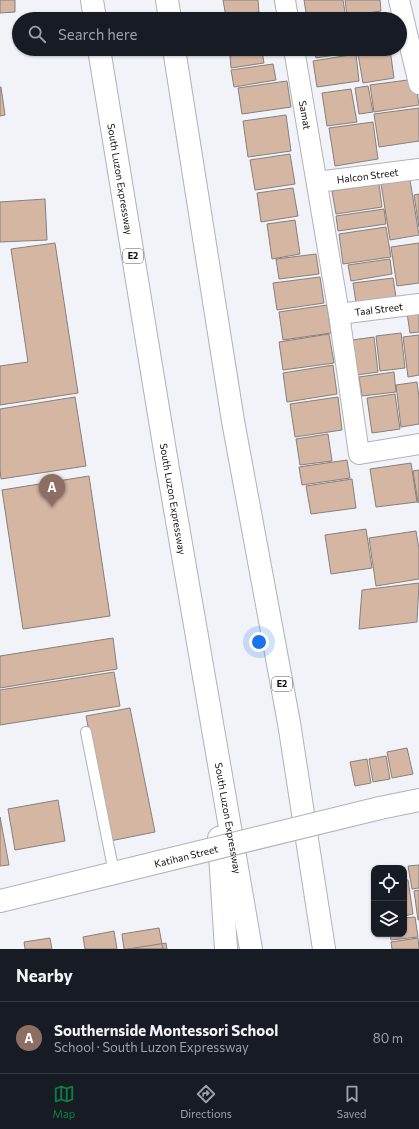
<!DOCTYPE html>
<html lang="en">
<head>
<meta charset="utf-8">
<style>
	body { margin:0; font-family:Commissioner,sans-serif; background:#20242c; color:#f1f3f6 }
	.controls { position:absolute; right:12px; bottom:12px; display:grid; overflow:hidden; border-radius:8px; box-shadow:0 1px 3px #0004 }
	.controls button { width:36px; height:36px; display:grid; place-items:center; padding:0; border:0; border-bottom:1px solid #363941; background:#171b24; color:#f1f3f6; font:20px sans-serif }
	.you { position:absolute; left:259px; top:642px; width:14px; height:14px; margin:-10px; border:3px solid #fff; border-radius:50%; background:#1a73e8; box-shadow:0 0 0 6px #1a73e833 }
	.badge { display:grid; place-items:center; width:26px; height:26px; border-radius:50%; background:#0b8043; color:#fff; font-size:13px; font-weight:700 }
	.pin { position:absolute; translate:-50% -33px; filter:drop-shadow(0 1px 2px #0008) }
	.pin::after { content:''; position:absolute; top:21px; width:14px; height:12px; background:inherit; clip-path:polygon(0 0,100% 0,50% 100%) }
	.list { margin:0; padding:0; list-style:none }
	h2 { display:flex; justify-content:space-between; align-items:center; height:52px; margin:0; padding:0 16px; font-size:17px }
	h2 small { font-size:13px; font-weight:400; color:#9ea1a6 }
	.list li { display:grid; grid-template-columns:26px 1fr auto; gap:12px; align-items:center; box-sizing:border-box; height:72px; padding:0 16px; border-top:1px solid #363941 }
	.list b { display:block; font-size:15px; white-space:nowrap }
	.list p { margin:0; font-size:13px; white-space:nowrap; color:#9ea1a6 }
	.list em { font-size:13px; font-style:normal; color:#9ea1a6 }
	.icon { flex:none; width:22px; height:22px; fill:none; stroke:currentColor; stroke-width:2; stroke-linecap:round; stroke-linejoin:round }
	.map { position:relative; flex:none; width:419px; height:949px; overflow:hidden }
	.search { position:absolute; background:#171b24; box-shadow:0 1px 3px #0004; left:12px; right:12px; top:12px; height:44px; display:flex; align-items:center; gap:10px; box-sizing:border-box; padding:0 14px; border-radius:22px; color:#9ea1a6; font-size:15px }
	.sheet { height:124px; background:#171b24 }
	nav { display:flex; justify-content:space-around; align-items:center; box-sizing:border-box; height:56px; border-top:1px solid #363941; background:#171b24; font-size:11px; color:#9ea1a6 }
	nav a { display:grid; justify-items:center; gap:2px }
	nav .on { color:#0b8043 }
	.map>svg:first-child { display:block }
	.building { fill:#d5b6a3; stroke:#86807c }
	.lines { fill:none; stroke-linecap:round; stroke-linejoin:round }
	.lane-casing { stroke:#b1b2b8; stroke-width:12 }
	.street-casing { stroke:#b1b2b8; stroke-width:22 }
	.secondary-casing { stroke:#b1b2b8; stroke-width:24 }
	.highway-casing { stroke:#b1b2b8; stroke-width:24 }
	.lane { stroke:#fff; stroke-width:10 }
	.street { stroke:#fff; stroke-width:20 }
	.secondary { stroke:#fff; stroke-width:22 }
	.highway { stroke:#fff; stroke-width:22 }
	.secondary-bridge-casing { stroke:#b1b2b8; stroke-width:24; stroke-linecap:butt }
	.secondary-bridge { stroke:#fff; stroke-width:22 }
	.labels { text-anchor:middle; stroke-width:3; stroke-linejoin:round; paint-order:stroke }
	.shield { fill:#fff; stroke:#575758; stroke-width:1 }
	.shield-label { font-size:9px; font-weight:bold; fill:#0f0f11 }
	.street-label { font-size:10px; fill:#0f0f11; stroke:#fff }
</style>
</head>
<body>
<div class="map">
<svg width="419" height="949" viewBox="0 0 419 949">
	<rect width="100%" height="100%" fill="#f2f2f9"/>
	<path class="building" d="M0 0H15V12L0 13Z
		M223 0H258L259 12 226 17Z
		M304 0H343L346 19H307Z
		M345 0H380L381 11 347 16Z
		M314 49H354L355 52 316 58Z
		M390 49 394 78 363 83 358 54Z
		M262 51 264 63 231 68 230 56Z
		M356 54 359 81 317 87 313 61Z
		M273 64 276 80 234 87 231 70Z
		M415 79 419 105 374 112 370 85Z
		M287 81 291 107 242 114 238 88Z
		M368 86 373 112 359 114 355 88Z
		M0 87H1L5 115 0 116Z
		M351 89 357 122 327 126 322 93Z
		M419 108V141L379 147 374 114Z
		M286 115 291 151 248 157 243 121Z
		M373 122 378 159 335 166 329 128Z
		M290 154 295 184 255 190 250 160Z
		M410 180 419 235 390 240 381 184Z
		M379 184 382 207 336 214 332 191Z
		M293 188 298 216 261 222 257 193Z
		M419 194V227L414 195Z
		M45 199 47 240 0 242V202Z
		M384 209 386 224 338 231 336 216Z
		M295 220 300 254 272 259 267 224Z
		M386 227 391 257 343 264 339 234Z
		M55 243 78 393 0 405V366L28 362 11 249Z
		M419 243V283L397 286 391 247Z
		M316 254 319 274 279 279 276 259Z
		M390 259 392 274 351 281 348 265Z
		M320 277 324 303 277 310 273 283Z
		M393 278 396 297 356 303 353 283Z
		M327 305 331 333 283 340 279 312Z
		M419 311V332L410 333 407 313Z
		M401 333 405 368 380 371 376 336Z
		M329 334 334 363 283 370 279 342Z
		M419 335V375L408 377 403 337Z
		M374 337 378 372 357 375 352 340Z
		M333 365 337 394 287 402 283 373Z
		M394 372 396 392 362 396 359 377Z
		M417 382 419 398V424L401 427 396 385Z
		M395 394 400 429 372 433 367 398Z
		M75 397 86 466 1 479 0 470V409Z
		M338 397 342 430 295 437 290 404Z
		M328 434 332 461 300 465 296 439Z
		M347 460 350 478 302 485 299 467Z
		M411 463 417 502 376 507 370 469Z
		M419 470V502L418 503 413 471Z
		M89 476 110 616 23 629 2 490Z
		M352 479 356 508 311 514 306 486Z
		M366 529 372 568 331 574 325 535Z
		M416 531 419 549V579L376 586 369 538Z
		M419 583 417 622 359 629 362 590Z
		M113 638 117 669 0 688V656Z
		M114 672 120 706 0 725V690Z
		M130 708 155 832 110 841 86 716Z
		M407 748 413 774 392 778 387 752Z
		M386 756 390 779 373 782 369 759Z
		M367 759 371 783 355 786 350 762Z
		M58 800 65 841 15 850 8 809Z
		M0 817 9 865 0 866Z
		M419 865V888L412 889 408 866Z
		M404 880H408L413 914 404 916Z
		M419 890V920H418L414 891Z
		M415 917 418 937 391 940 390 934H404V918Z
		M159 928 163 949H124L122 934Z
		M114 931 117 949H85L83 937Z
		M50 938 52 949H25L24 942Z
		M418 938 419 949H392L391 942Z
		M166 943 167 949H128Z"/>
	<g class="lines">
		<g class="lane-casing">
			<path id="lane" d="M86 732 114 873"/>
		</g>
		<g class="street-casing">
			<g id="street">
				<path d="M285 0 288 19"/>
				<path d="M399 0 419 84"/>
				<path id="s1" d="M294 49 339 314 359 454 419 444"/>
				<path id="s2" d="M317 182 419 169"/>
				<path id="s3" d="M339 314 419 304"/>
			</g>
		</g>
		<g class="secondary-casing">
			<path id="secondary" d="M380 808 419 800
				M0 901 159 862"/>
		</g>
		<g class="highway-casing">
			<g id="highway">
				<path d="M92 0 95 19"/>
				<path d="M167 0 170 19"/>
				<path id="s4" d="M99 49 167 463 251 949"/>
				<path d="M174 49 233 421 289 723 324 949"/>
				<path d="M219 838 226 949"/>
			</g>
		</g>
		<use href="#lane" class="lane"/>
		<use href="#street" class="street"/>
		<use href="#secondary" class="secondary"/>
		<use href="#highway" class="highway"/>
		<g class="secondary-bridge-casing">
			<path id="secondary-bridge" d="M159 862 380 808"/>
		</g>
		<use href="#secondary-bridge" class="secondary-bridge"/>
	</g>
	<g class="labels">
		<g class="shield">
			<rect x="123" y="249" width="20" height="14" rx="3"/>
			<rect x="272" y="677" width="20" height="14" rx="3"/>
		</g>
		<g class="shield-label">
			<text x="133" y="259">E2</text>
			<text x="282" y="687">E2</text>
		</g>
		<g class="street-label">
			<text dy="4" stroke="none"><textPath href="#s1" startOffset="67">Samat</textPath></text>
			<text dy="4" stroke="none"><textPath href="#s2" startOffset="51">Halcon Street</textPath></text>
			<text dy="4" stroke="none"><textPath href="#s4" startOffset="132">South Luzon Expressway</textPath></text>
			<text dy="4" stroke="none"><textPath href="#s3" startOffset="40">Taal Street</textPath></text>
			<text dy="4" stroke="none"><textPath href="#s4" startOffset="456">South Luzon Expressway</textPath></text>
			<text dy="4" stroke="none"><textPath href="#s4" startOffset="780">South Luzon Expressway</textPath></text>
			<text transform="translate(186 856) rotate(-14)" y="4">Katihan Street</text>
		</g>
	</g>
</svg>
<div class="controls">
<button><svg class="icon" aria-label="locate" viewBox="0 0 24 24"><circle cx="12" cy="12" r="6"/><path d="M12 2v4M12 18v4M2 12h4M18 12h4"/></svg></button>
<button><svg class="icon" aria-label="layers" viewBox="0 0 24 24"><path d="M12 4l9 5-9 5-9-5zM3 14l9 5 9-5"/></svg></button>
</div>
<div class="you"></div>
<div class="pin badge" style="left:52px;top:507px;background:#8d6e63">A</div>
<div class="search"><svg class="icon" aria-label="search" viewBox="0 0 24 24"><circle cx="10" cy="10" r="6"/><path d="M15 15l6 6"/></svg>Search here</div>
</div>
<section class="sheet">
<h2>Nearby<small></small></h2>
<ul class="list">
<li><span class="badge" style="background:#8d6e63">A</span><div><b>Southernside Montessori School</b><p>School · South Luzon Expressway</p></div><em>80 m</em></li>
</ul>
</section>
<nav>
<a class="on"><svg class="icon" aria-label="map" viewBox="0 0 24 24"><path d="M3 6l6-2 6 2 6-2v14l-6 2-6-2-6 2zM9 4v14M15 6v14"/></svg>Map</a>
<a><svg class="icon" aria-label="directions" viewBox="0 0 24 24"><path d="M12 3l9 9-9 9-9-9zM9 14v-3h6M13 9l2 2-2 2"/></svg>Directions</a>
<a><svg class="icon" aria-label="saved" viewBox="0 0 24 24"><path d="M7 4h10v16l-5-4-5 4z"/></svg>Saved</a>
</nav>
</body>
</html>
